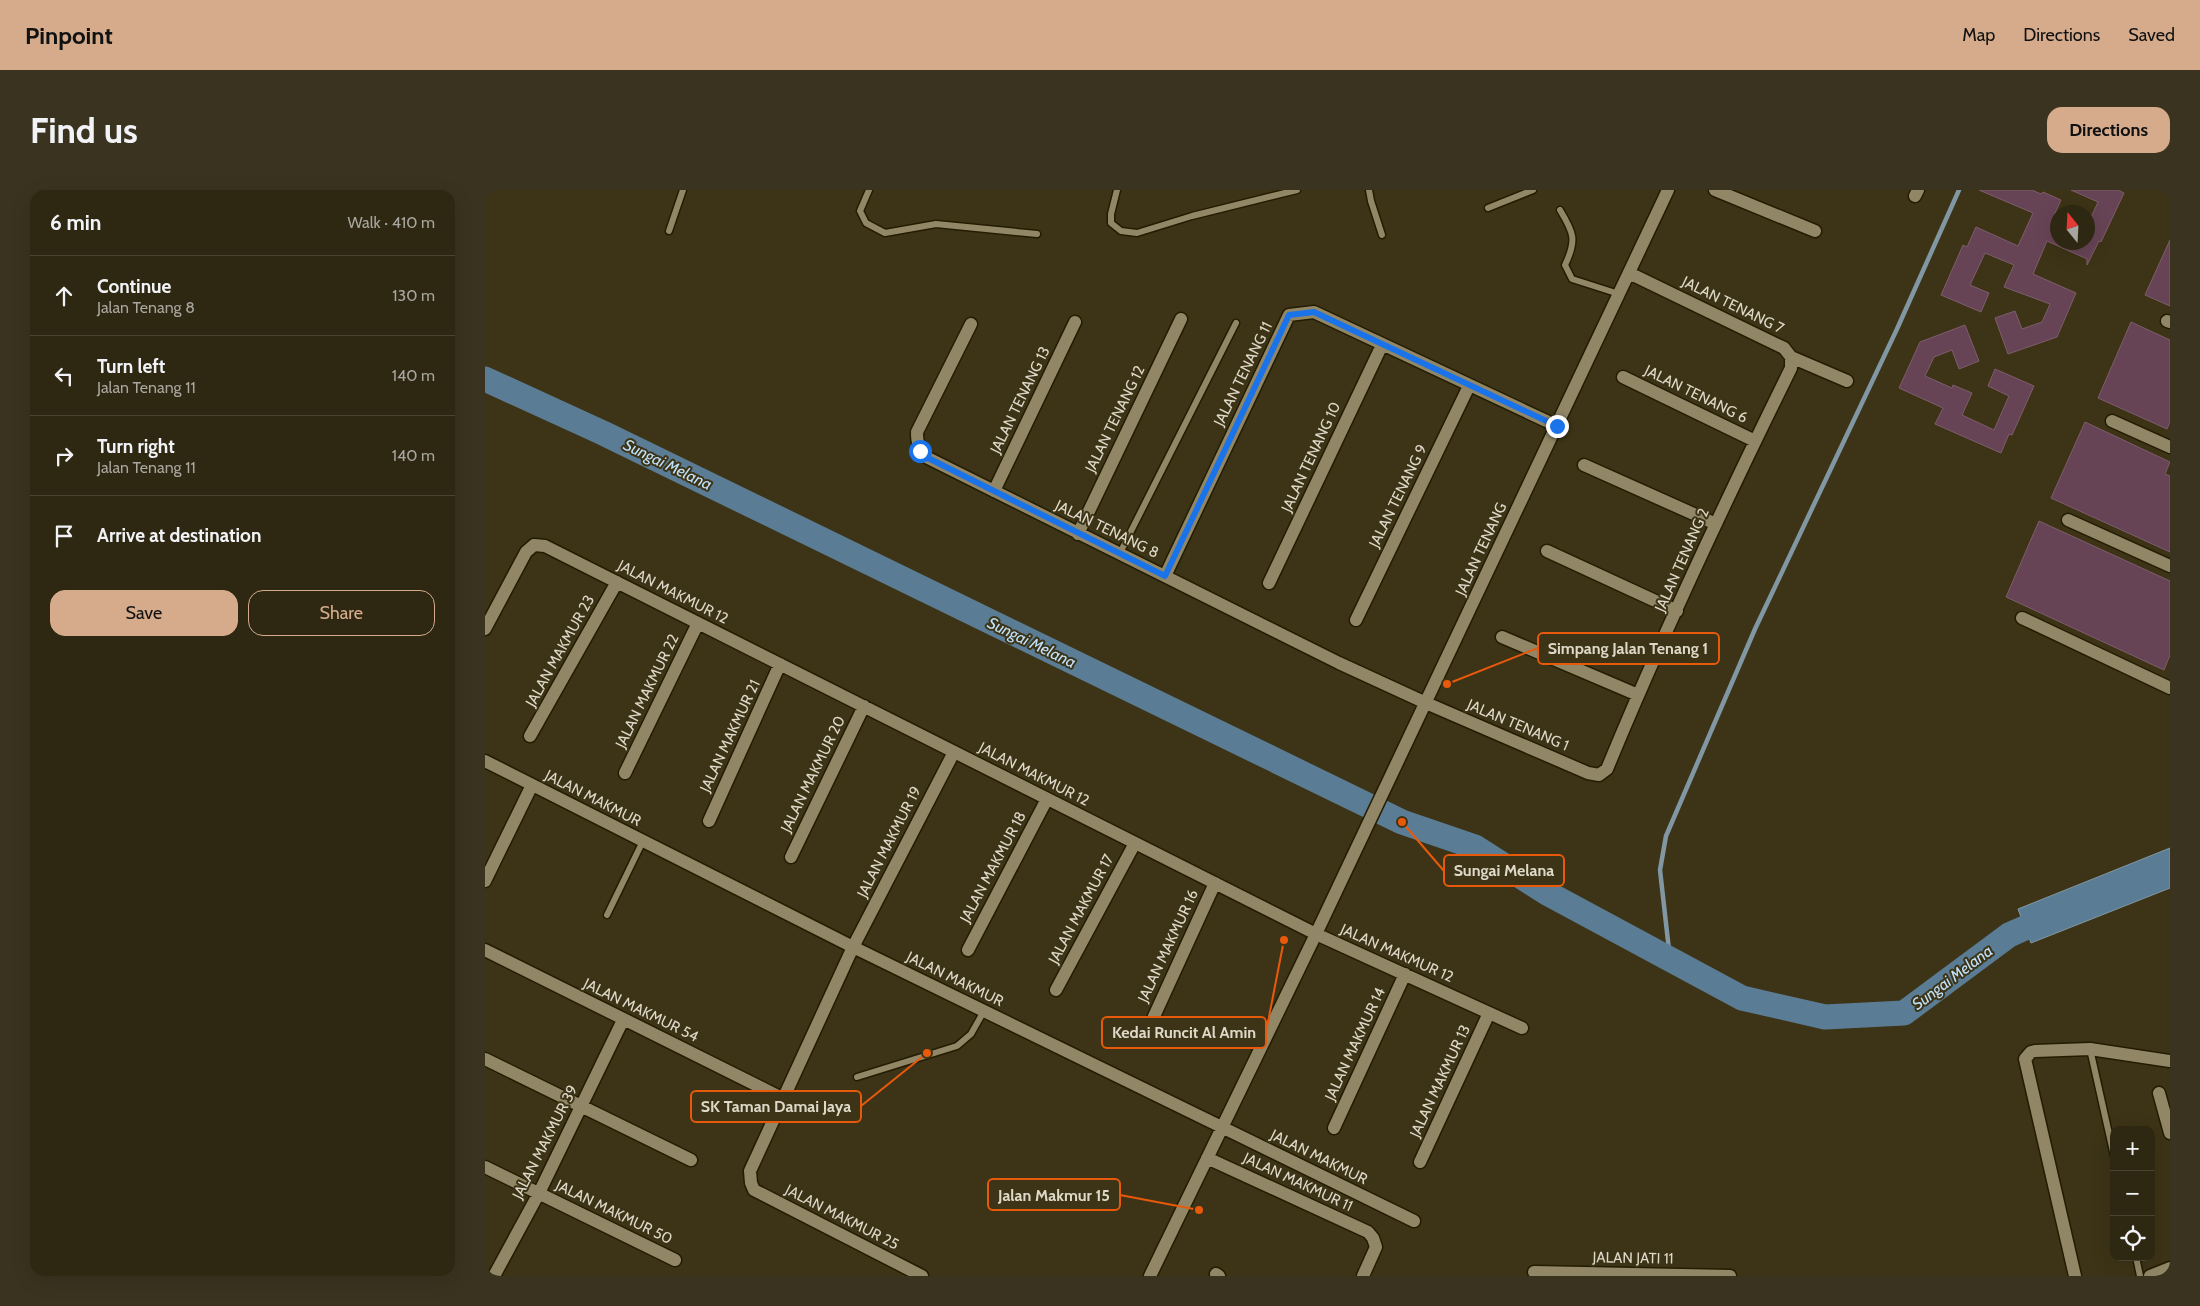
<!DOCTYPE html>
<html lang="en">
<head>
<meta charset="utf-8">
<style>
	body { margin:0; font-family:Cabin,sans-serif; background:#3a331f; color:#f1f3f6 }
	.controls { position:absolute; right:15px; bottom:15px; display:grid; overflow:hidden; border-radius:10px; box-shadow:0 5px 20px #0002 }
	.controls button { width:45px; height:45px; display:grid; place-items:center; padding:0; border:0; border-bottom:1px solid #494431; background:#2e2711; color:#f1f3f6; font:25px sans-serif }
	.compass { position:absolute; left:1565px; top:15px; width:45px; height:45px; border-radius:50%; background:#2e2711; box-shadow:0 5px 20px #0002; rotate:342deg }
	.stop { position:absolute; width:15px; height:15px; margin:-11px; border:4px solid #1a73e8; border-radius:50%; background:#fff }
	.stop.end { background:#1a73e8; border-color:#fff; box-shadow:0 1px 5px #0008 }
	.list { margin:0; padding:0; list-style:none }
	h2 { display:flex; justify-content:space-between; align-items:center; height:65px; margin:0; padding:0 20px; font-size:21px }
	h2 small { font-size:16px; font-weight:400; color:#a7a59f }
	.list li { display:grid; grid-template-columns:32px 1fr auto; gap:15px; align-items:center; box-sizing:border-box; height:80px; padding:0 20px; border-top:1px solid #494431 }
	.list b { display:block; font-size:19px; white-space:nowrap }
	.list p { margin:0; font-size:16px; white-space:nowrap; color:#a7a59f }
	.list em { font-size:16px; font-style:normal; color:#a7a59f }
	.actions { display:flex; gap:10px; padding:15px 20px }
	.actions a { flex:1; padding:11px 0; border:1px solid #d6ab8b; border-radius:15px; text-align:center; font-size:18px; color:#d6ab8b }
	.actions .main { background:#d6ab8b; color:#111 }
	.icon { flex:none; width:28px; height:28px; fill:none; stroke:currentColor; stroke-width:2; stroke-linecap:round; stroke-linejoin:round }
	.map { position:relative; flex:none; width:1685px; height:1086px; overflow:hidden; border-radius:15px }
	header { display:flex; align-items:center; gap:30px; box-sizing:border-box; height:70px; padding:0 25px; background:#d6ab8b; color:#111 }
	header strong { font-size:24px }
	nav { display:flex; gap:28px; margin-inline-start:auto; font-size:18px }
	.intro { display:flex; align-items:center; justify-content:space-between; box-sizing:border-box; height:120px; padding:0 30px }
	h1 { margin:0; font-size:35px }
	.button { padding:12px 22px; border-radius:15px; background:#d6ab8b; color:#111; font-size:18px; font-weight:700 }
	main { display:flex; gap:30px; padding:0 30px }
	aside { flex:1; background:#2e2711; border-radius:15px; box-shadow:0 5px 20px #0002 }
	.map>svg:first-child { display:block }
	.water { fill:#5a7d95; stroke:#8198a4 }
	.lines { fill:none; stroke-linecap:round; stroke-linejoin:round }
	.stream { stroke:#8198a4; stroke-width:4.5 }
	.river { stroke:#5a7d95; stroke-width:25 }
	.building { fill:#674455; stroke:#7d5d6c }
	.service-casing { stroke:#241c00; stroke-width:9 }
	.minor-casing { stroke:#241c00; stroke-width:15 }
	.service { stroke:#918767; stroke-width:6 }
	.minor { stroke:#918767; stroke-width:12 }
	.route { stroke:#1a73e8; stroke-width:6 }
	.labels { text-anchor:middle; stroke-width:4; stroke-linejoin:round; paint-order:stroke }
	.street-label { font-size:15px; fill:#ddd8c7; stroke:#3d3417 }
	.water-label { font-size:16px; font-style:italic; fill:#c0e3fc; stroke:#3d3417 }
	.leader { fill:none; stroke:#e8590c; stroke-width:2 }
	.callout-dot { fill:#e8590c; stroke:#3d3417; stroke-width:2 }
	.callout { fill:#3d3417; stroke:#e8590c; stroke-width:2 }
	.callout-label { font-size:16px; text-anchor:middle; font-weight:bold; fill:#ddd8c7 }
</style>
</head>
<body>
<header>
<strong>Pinpoint</strong>
<nav><a>Map</a><a>Directions</a><a>Saved</a></nav>
</header>
<div class="intro"><h1>Find us</h1><a class="button">Directions</a></div>
<main>
<aside>
<h2>6 min<small>Walk · 410 m</small></h2>
<ul class="list">
<li><svg class="icon" aria-label="ahead" viewBox="0 0 24 24"><path d="M12 20V5M6 11l6-6 6 6"/></svg><div><b>Continue</b><p>Jalan Tenang 8</p></div><em>130 m</em></li>
<li><svg class="icon" aria-label="left" viewBox="0 0 24 24"><path d="M17 20v-9H6M10 6l-5 5 5 5"/></svg><div><b>Turn left</b><p>Jalan Tenang 11</p></div><em>140 m</em></li>
<li><svg class="icon" aria-label="right" viewBox="0 0 24 24"><path d="M7 20v-9h11M14 6l5 5-5 5"/></svg><div><b>Turn right</b><p>Jalan Tenang 11</p></div><em>140 m</em></li>
<li><svg class="icon" aria-label="arrive" viewBox="0 0 24 24"><path d="M6 21V4h12l-3 4 3 4H6"/></svg><div><b>Arrive at destination</b></div></li>
</ul>
<div class="actions"><a class="main">Save</a><a>Share</a></div>
</aside>
<div class="map">
<svg width="1685" height="1086" viewBox="0 0 1685 1086">
	<rect width="100%" height="100%" fill="#3d3417"/>
	<path class="water" d="M1685 658V698L1546 753 1533 719Z"/>
	<g class="lines">
		<path class="stream" d="M1185 769 1175 680 1181 646 1270 439 1412 139 1474 0"/>
		<path class="river" d="M0 189 118 243 917 632 990 657 1062 703 1257 808 1340 827 1419 823 1524 745 1571 724"/>
	</g>
	<path class="building" d="M1494 0H1547L1556 4 1558 2 1576 10 1566 32 1572 35V52H1602V36L1613 12 1586 0H1633L1639 3 1616 52 1614 51 1602 75V69L1562 51 1548 84 1591 103 1572 147 1523 164 1510 128 1530 121 1537 139 1557 132 1565 114 1519 97 1529 75 1500 63 1485 95 1504 103 1496 122 1456 105 1478 55 1482 57 1491 37 1533 56 1548 23Z
		M1685 50V116L1660 105Z
		M1646 132 1685 150V232L1682 239 1613 208Z
		M1480 135 1494 171 1474 179 1467 160 1449 167 1440 186 1467 198 1468 195 1487 203 1477 225 1509 240 1524 206 1503 196 1510 179 1549 196 1527 245 1524 244 1516 263 1450 234 1458 218 1414 198 1435 152Z
		M1600 232 1685 272 1680 284 1685 286V362L1566 308Z
		M1554 331 1685 391V465L1679 480 1521 407Z"/>
	<g class="lines">
		<g class="service-casing">
			<path id="service" d="M384 0 375 21 381 33 400 43 451 34 552 44
				M632 0 626 24V33L636 41 652 43 707 26 812 0
				M884 0 886 11 897 45
				M1003 18 1048 0
				M1075 20C1089 43 1092 50 1080 75L1087 89 1134 104
				M184 41 198 0
				M635 363 751 133
				M122 725 158 651
				M1605 859 1629 966
				M372 887 472 856 486 844 499 821
				M1651 1067 1655 1086"/>
		</g>
		<g class="minor-casing">
			<path id="minor" d="M1230 0 1330 41
				M1430 6 1433 0
				M1144 83 1299 158 1306 167 1362 191
				M1682 131 1685 132
				M486 134 432 242C432 254 434 260 443 268L854 473 941 513 1103 583 1114 585 1122 579C1178 443 1241 310 1306 178V167
				M1138 187 1270 251
				M1627 231 1685 257
				M1099 275 1231 334
				M509 301 590 132
				M1583 330 1685 376
				M593 344 696 129
				M1062 361 1192 421
				M680 386 804 125 829 122 1072 236
				M784 393 897 155
				M1537 428 1685 498
				M871 430 984 196
				M0 439 41 362 49 355 60 356 831 744 1037 838
				M1017 447 1153 505
				M45 546 132 392
				M0 571 368 757 929 1031
				M140 583 213 433
				M224 631 295 474
				M306 667 379 516
				M0 691 47 595
				M0 760 299 909
				M483 760 562 609
				M571 800 650 653
				M666 833 730 693
				M0 869 206 970
				M1674 903 1685 943
				M849 938 920 784
				M722 968 883 1042 888 1048 891 1057 878 1086
				M935 972 1004 823
				M0 977 190 1070
				M1049 1082 1245 1086
				M731 1084 734 1086
				M9 1086 54 1003 138 830
				M437 1086 269 1000 266 993 265 981 368 757 469 562
				M665 1086 831 744 1183 0
				M1590 1086 1540 869 1546 862 1550 861 1605 859 1685 871
				M1665 1086 1685 1078"/>
		</g>
		<use href="#service" class="service"/>
		<use href="#minor" class="minor"/>
	</g>
	<g class="lines">
		<path class="route" d="M435 261 443 268 680 386 804 125 829 122 1072 236"/>
	</g>
	<g class="labels">
		<g class="street-label">
			<text transform="translate(1248 115) rotate(26)" y="5">JALAN TENANG 7</text>
			<text transform="translate(758 184) rotate(-64)" y="5">JALAN TENANG 11</text>
			<text transform="translate(1211 204) rotate(26)" y="5">JALAN TENANG 6</text>
			<text transform="translate(535 210) rotate(-64)" y="5">JALAN TENANG 13</text>
			<text transform="translate(630 229) rotate(-64)" y="5">JALAN TENANG 12</text>
			<text transform="translate(826 267) rotate(-65)" y="5">JALAN TENANG 10</text>
			<text transform="translate(913 306) rotate(-64)" y="5">JALAN TENANG 9</text>
			<text transform="translate(622 339) rotate(26)" y="5">JALAN TENANG 8</text>
			<text transform="translate(996 359) rotate(-65)" y="5">JALAN TENANG</text>
			<text transform="translate(1197 370) rotate(-66)" y="5">JALAN TENANG 2</text>
			<text transform="translate(188 402) rotate(27)" y="5">JALAN MAKMUR 12</text>
			<text transform="translate(75 461) rotate(-61)" y="5">JALAN MAKMUR 23</text>
			<text transform="translate(162 501) rotate(-64)" y="5">JALAN MAKMUR 22</text>
			<text transform="translate(1033 535) rotate(23)" y="5">JALAN TENANG 1</text>
			<text transform="translate(245 546) rotate(-65)" y="5">JALAN MAKMUR 21</text>
			<text transform="translate(328 584) rotate(-64)" y="5">JALAN MAKMUR 20</text>
			<text transform="translate(549 584) rotate(27)" y="5">JALAN MAKMUR 12</text>
			<text transform="translate(108 608) rotate(27)" y="5">JALAN MAKMUR</text>
			<text transform="translate(404 652) rotate(-63)" y="5">JALAN MAKMUR 19</text>
			<text transform="translate(508 677) rotate(-62)" y="5">JALAN MAKMUR 18</text>
			<text transform="translate(596 719) rotate(-62)" y="5">JALAN MAKMUR 17</text>
			<text transform="translate(683 756) rotate(-65)" y="5">JALAN MAKMUR 16</text>
			<text transform="translate(912 763) rotate(24)" y="5">JALAN MAKMUR 12</text>
			<text transform="translate(470 789) rotate(26)" y="5">JALAN MAKMUR</text>
			<text transform="translate(156 820) rotate(26)" y="5">JALAN MAKMUR 54</text>
			<text transform="translate(870 854) rotate(-65)" y="5">JALAN MAKMUR 14</text>
			<text transform="translate(955 891) rotate(-65)" y="5">JALAN MAKMUR 13</text>
			<text transform="translate(60 952) rotate(-63)" y="5">JALAN MAKMUR 39</text>
			<text transform="translate(834 967) rotate(26)" y="5">JALAN MAKMUR</text>
			<text transform="translate(813 992) rotate(25)" y="5">JALAN MAKMUR 11</text>
			<text transform="translate(129 1022) rotate(26)" y="5">JALAN MAKMUR 50</text>
			<text transform="translate(357 1027) rotate(27)" y="5">JALAN MAKMUR 25</text>
			<text transform="translate(1148 1068) rotate(1)" y="5">JALAN JATI 11</text>
		</g>
		<g class="water-label">
			<text transform="translate(183 274) rotate(26)" y="6">Sungai Melana</text>
			<text transform="translate(547 452) rotate(26)" y="6">Sungai Melana</text>
			<text transform="translate(1467 787) rotate(-37)" y="6">Sungai Melana</text>
		</g>
	</g>
	<path class="leader" d="M962 494L1053 458M917 632L959 681M799 750L781 842M442 863L376 916M714 1020L635 1005"/>
	<g class="callout-dot">
		<circle cx="962" cy="494" r="5"/>
		<circle cx="917" cy="632" r="5"/>
		<circle cx="799" cy="750" r="5"/>
		<circle cx="442" cy="863" r="5"/>
		<circle cx="714" cy="1020" r="5"/>
	</g>
	<g class="callout">
		<rect x="1053" y="443" width="181" height="31" rx="5"/>
		<rect x="959" y="665" width="120" height="31" rx="5"/>
		<rect x="617" y="827" width="164" height="31" rx="5"/>
		<rect x="206" y="901" width="170" height="31" rx="5"/>
		<rect x="503" y="989" width="132" height="31" rx="5"/>
	</g>
	<g class="callout-label">
		<text x="1143" y="464">Simpang Jalan Tenang 1</text>
		<text x="1019" y="686">Sungai Melana</text>
		<text x="699" y="848">Kedai Runcit Al Amin</text>
		<text x="291" y="922">SK Taman Damai Jaya</text>
		<text x="569" y="1011">Jalan Makmur 15</text>
	</g>
</svg>
<div class="controls">
<button>+</button>
<button>−</button>
<button><svg class="icon" aria-label="locate" viewBox="0 0 24 24"><circle cx="12" cy="12" r="6"/><path d="M12 2v4M12 18v4M2 12h4M18 12h4"/></svg></button>
</div>
<svg class="compass" viewBox="-18 -18 36 36"><path d="M0-13l5 13h-10z" fill="#e53935"/><path d="M0 13l5-13h-10z" fill="#a7a59f"/></svg>
<div class="stop" style="left:435px;top:261px"></div>
<div class="stop end" style="left:1072px;top:236px"></div>
</div>
</main>
</body>
</html>
